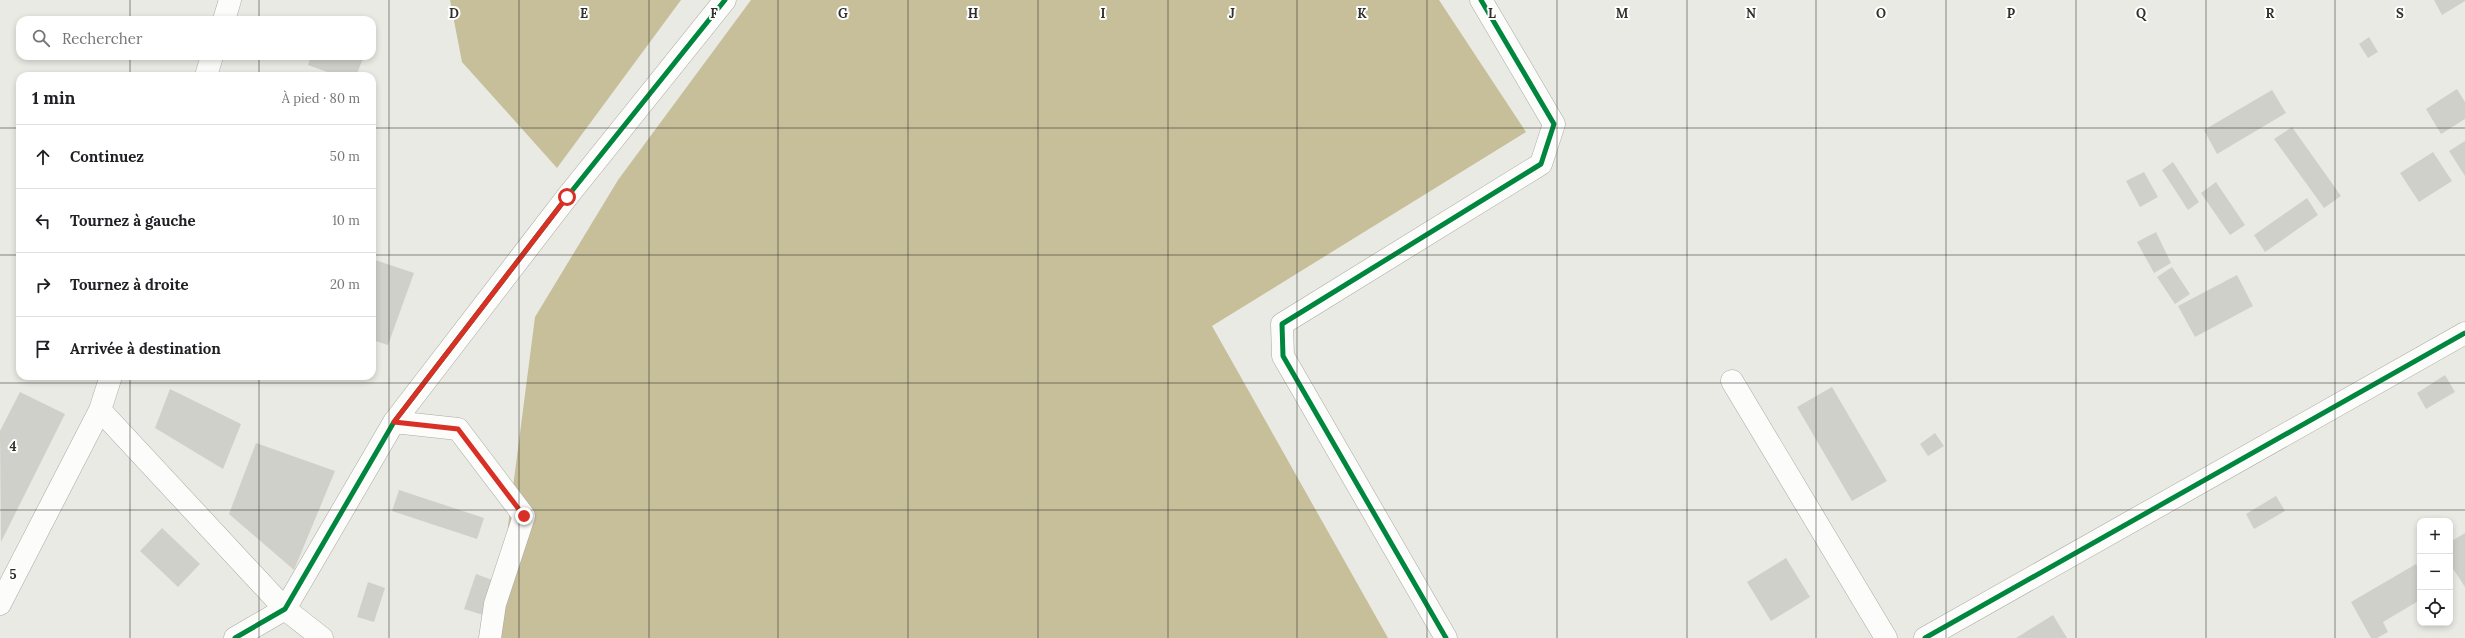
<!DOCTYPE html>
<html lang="fr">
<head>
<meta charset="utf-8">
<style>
	body { margin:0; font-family:Lora,serif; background:#f6f6f6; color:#202124 }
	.controls { position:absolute; right:12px; bottom:12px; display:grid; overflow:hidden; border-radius:8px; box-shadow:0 2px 6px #0003 }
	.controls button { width:36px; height:36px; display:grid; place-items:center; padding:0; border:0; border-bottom:1px solid #e0e0e0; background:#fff; color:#202124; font:20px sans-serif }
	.stop { position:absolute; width:12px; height:12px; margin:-9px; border:3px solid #d93025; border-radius:50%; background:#fff }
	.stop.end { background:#d93025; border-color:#fff; box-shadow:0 1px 4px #0008 }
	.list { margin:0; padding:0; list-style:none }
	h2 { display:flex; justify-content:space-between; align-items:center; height:52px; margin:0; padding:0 16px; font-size:17px }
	h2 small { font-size:13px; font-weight:400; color:#757577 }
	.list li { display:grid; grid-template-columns:26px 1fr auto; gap:12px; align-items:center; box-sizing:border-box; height:64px; padding:0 16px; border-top:1px solid #e0e0e0 }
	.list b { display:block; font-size:15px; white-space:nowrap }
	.list em { font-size:13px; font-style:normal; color:#757577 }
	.icon { flex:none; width:22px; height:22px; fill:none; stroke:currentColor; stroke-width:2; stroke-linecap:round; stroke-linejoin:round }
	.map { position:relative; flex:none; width:2465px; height:638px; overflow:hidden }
	.search { position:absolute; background:#fff; box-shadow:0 2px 6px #0003; left:16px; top:16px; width:360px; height:44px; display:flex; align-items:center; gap:10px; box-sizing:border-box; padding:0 14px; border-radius:12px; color:#757577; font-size:15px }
	.panel { position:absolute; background:#fff; box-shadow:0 2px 6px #0003; left:16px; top:72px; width:360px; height:308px; border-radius:12px }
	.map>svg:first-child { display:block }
	.water { fill:#c6bf9a }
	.building { fill:#d0d0cb }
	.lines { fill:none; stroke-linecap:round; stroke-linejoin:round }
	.street-casing { stroke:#a9a9a4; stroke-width:23 }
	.street { stroke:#fcfcfb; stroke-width:22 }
	.cycleway-casing { stroke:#fff; stroke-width:8 }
	.cycleway { stroke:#00873e; stroke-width:5 }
	.route { stroke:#d93025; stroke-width:5 }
	.grid { fill:none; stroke:#30302b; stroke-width:1; stroke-opacity:0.55 }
	.grid-label { font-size:13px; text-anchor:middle; font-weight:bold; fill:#30302b; stroke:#fff; stroke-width:4; stroke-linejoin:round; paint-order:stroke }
</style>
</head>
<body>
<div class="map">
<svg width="2465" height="638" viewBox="0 0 2465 638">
	<rect width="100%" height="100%" fill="#eaeae4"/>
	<path class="water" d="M450 0H681L557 168 462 62Z
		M751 0H1439L1526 132 1212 326 1388 638H501L508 526 535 317 618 180Z"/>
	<path class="building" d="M2434 0H2465V1L2442 15Z
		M2369 37 2378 52 2368 58 2359 44Z
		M311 56H364L356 76H338L308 65Z
		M294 72 305 76H293Z
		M2457 89 2465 102V119L2441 134 2426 109Z
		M2272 90 2286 113 2217 154 2204 130Z
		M2292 127 2341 196 2324 208 2274 139Z
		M2465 141V176L2449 151Z
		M2433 152 2452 181 2419 202 2400 173Z
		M2173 162 2199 202 2188 210 2162 170Z
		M2144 172 2158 197 2140 207 2126 181Z
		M2216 182 2245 225 2230 235 2201 193Z
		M2307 198 2318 215 2265 252 2254 235Z
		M2156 232 2171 263 2154 273 2137 242Z
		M372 259 414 273 388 345 372 340Z
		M2172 267 2190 294 2175 304 2157 277Z
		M2237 275 2253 306 2195 337 2178 306Z
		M2445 375 2455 392 2426 409 2417 393Z
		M1832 387 1887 481 1852 501 1797 407Z
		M170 389 241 424 223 469 155 428Z
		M20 392 65 414 1 542 0 431Z
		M1935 433 1944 446 1928 456 1920 444Z
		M256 443 335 471 294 570 229 514Z
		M399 490 484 518 477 539 392 511Z
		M2276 496 2285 511 2254 529 2246 514Z
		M162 528 200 564 178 587 140 551Z
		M2465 533V587L2450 564V542Z
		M1786 558 1810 597 1771 621 1747 582Z
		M2416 564 2420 571V600L2383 622 2388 632 2377 638H2371L2351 602Z
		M476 574 495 581 483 615 464 609Z
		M368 582 385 588 374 622 357 617Z
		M2053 615 2067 638H2016Z"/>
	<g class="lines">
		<g class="street-casing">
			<path id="street" d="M224 20 230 0
				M206 76 212 56
				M1732 381 1886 638
				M100 410 285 609 322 638
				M394 422 458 429 524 516 495 604 490 638
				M0 604 100 410 111 376
				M235 638 285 609 394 422 567 197 725 0
				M1446 638 1283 356 1282 324 1541 164 1554 124 1481 0
				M1925 638 2465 333"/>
		</g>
		<use href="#street" class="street"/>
		<g class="cycleway-casing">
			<path id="cycleway" d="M235 638 285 609 394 422 567 197 725 0
				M1446 638 1283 356 1282 324 1541 164 1554 124 1481 0
				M1925 638 2465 333"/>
		</g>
		<use href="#cycleway" class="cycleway"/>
	</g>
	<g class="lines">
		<path class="route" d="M524 516 458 429 394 422 567 197"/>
	</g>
	<path class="grid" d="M130 0V20M259 0V20M389 0V638M519 0V638M649 0V638M778 0V638M908 0V638M1038 0V638M1168 0V638M1297 0V638M1427 0V638M1557 0V638M1687 0V638M1816 0V638M1946 0V638M2076 0V638M2206 0V638M2335 0V638M130 56V76M259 56V76M0 128H20M372 128H2465M0 255H20M372 255H2465M130 376V638M259 376V638M0 383H2465M0 510H2465"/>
	<g class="grid-label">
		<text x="454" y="18">D</text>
		<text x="584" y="18">E</text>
		<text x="714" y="18">F</text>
		<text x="843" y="18">G</text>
		<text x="973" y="18">H</text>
		<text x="1103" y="18">I</text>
		<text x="1232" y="18">J</text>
		<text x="1362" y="18">K</text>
		<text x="1492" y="18">L</text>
		<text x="1622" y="18">M</text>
		<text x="1751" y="18">N</text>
		<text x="1881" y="18">O</text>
		<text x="2011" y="18">P</text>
		<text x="2141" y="18">Q</text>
		<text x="2270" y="18">R</text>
		<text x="2400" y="18">S</text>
		<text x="13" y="451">4</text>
		<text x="13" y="579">5</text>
	</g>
</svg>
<div class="controls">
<button>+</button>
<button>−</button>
<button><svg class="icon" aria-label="locate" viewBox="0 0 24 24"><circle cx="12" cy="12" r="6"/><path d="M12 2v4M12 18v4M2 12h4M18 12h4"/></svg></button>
</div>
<div class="stop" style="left:567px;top:197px"></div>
<div class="stop end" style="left:524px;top:516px"></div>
<div class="search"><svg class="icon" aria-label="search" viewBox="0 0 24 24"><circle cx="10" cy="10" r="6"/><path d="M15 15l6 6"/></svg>Rechercher</div>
<section class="panel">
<h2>1 min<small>À pied · 80 m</small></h2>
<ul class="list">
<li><svg class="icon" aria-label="ahead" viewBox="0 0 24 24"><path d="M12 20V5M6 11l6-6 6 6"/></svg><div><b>Continuez</b></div><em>50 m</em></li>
<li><svg class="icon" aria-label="left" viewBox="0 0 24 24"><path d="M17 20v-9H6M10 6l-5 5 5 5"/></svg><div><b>Tournez à gauche</b></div><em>10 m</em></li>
<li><svg class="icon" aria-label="right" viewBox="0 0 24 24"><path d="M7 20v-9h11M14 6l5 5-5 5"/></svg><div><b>Tournez à droite</b></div><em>20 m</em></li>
<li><svg class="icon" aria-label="arrive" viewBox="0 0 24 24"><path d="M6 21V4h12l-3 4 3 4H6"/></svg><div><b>Arrivée à destination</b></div></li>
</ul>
</section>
</div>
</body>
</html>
